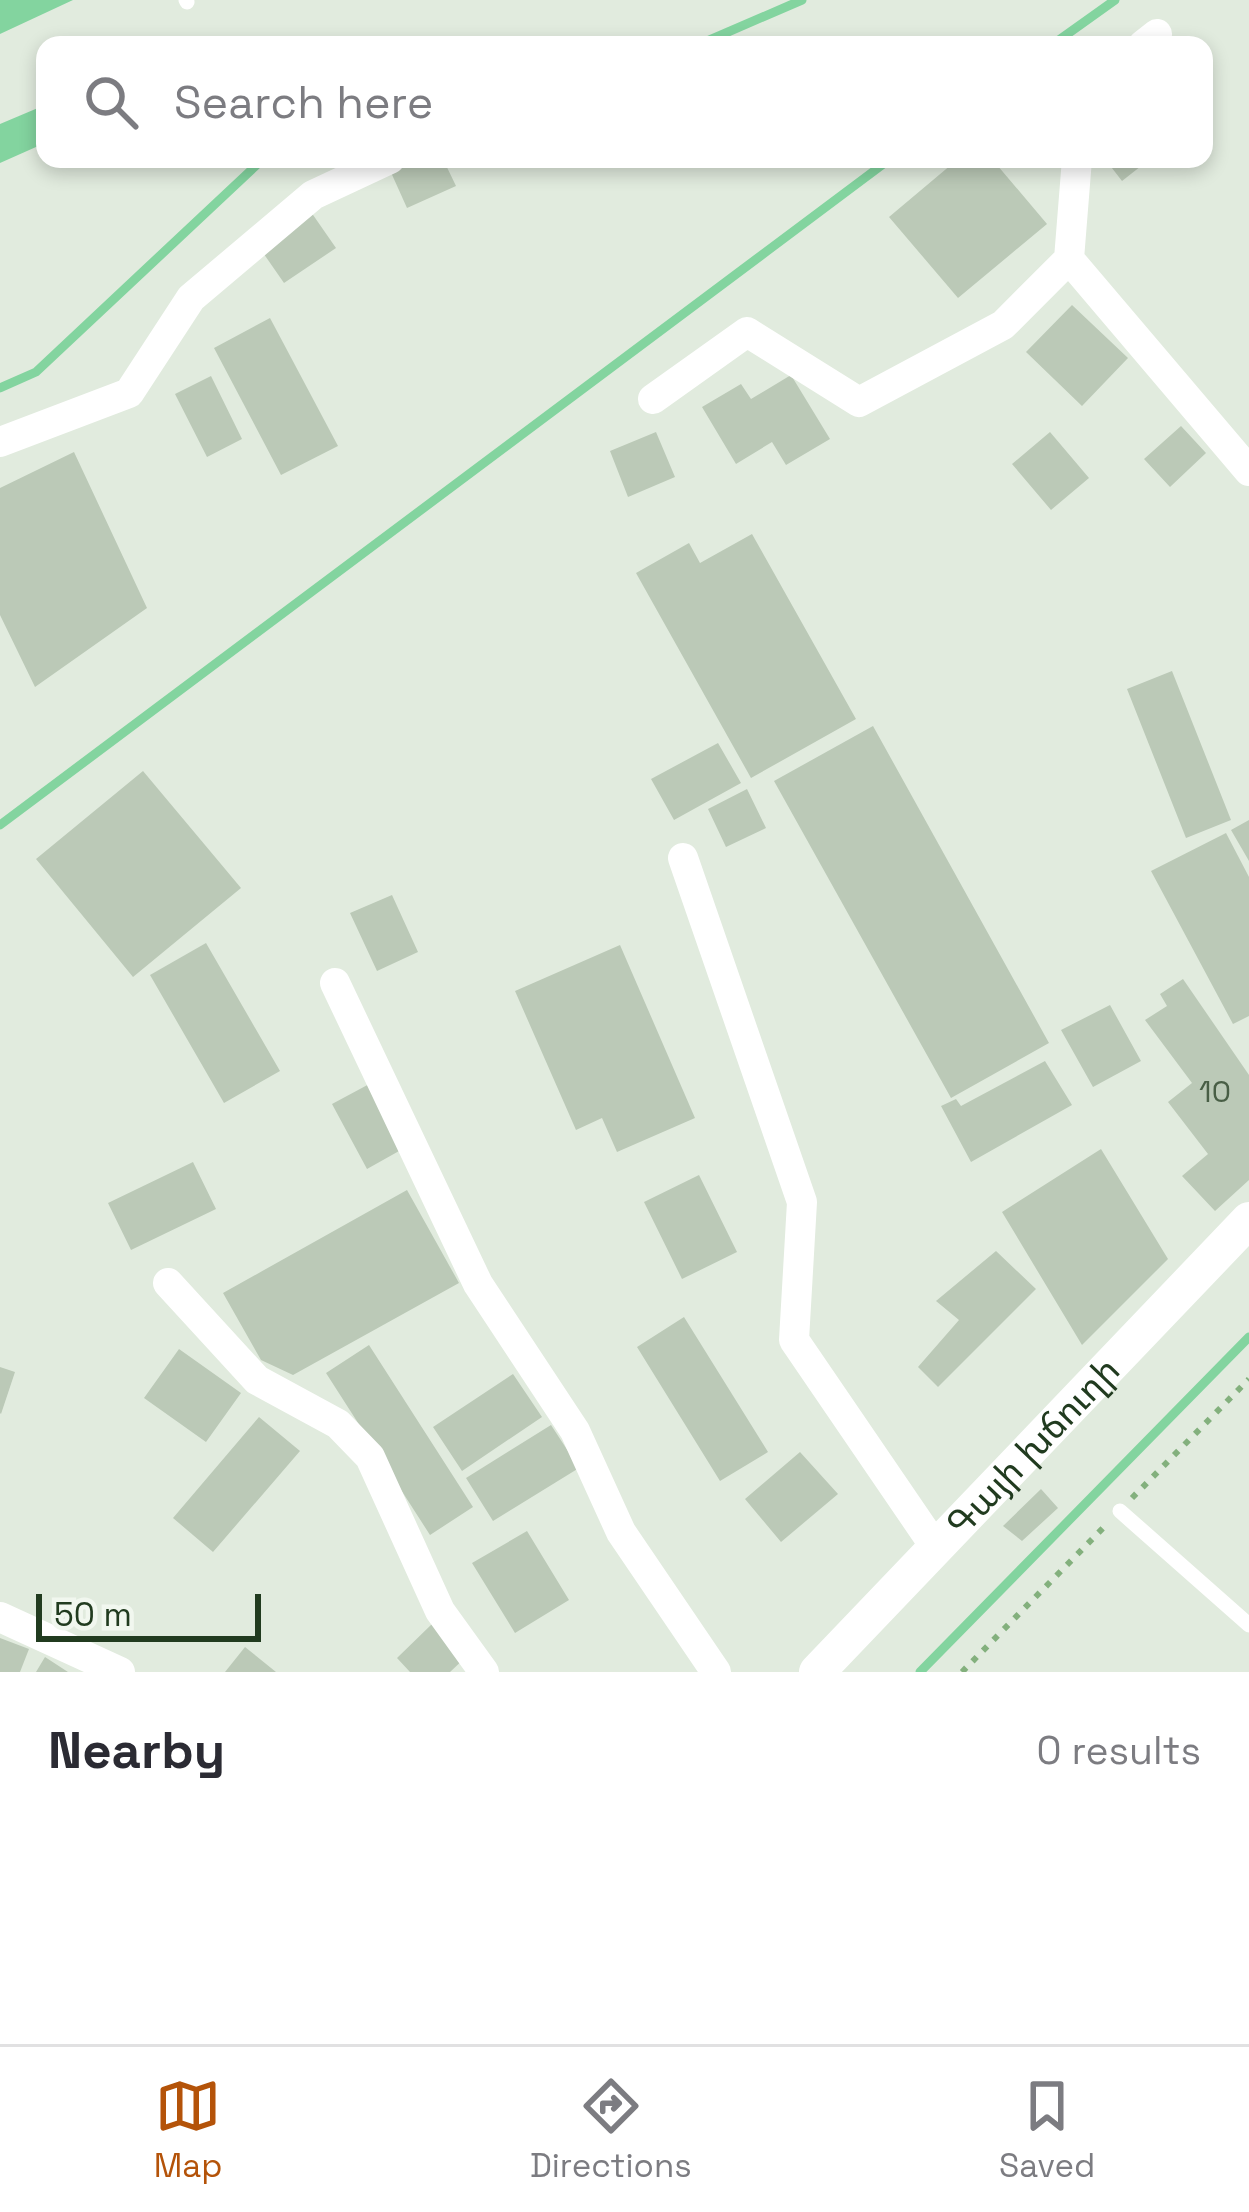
<!DOCTYPE html>
<html lang="en">
<head>
<meta charset="utf-8">
<style>
	body { margin:0; font-family:"Space Grotesk","Noto Sans Armenian",sans-serif; background:#f2f2f3; color:#2b2b33 }
	.scale { position:absolute; left:36px; bottom:30px; width:225px; box-sizing:border-box; padding-left:12px; border:6px solid #213b1f; border-top:0; font-size:33px; line-height:42px; white-space:nowrap; color:#213b1f; -webkit-text-stroke:9px #f1f7ef; paint-order:stroke }
	.list { margin:0; padding:0; list-style:none }
	h2 { display:flex; justify-content:space-between; align-items:center; height:156px; margin:0; padding:0 48px; font-size:51px }
	h2 small { font-size:39px; font-weight:400; color:#7c7c81 }
	.icon { flex:none; width:66px; height:66px; fill:none; stroke:currentColor; stroke-width:2; stroke-linecap:round; stroke-linejoin:round }
	.map { position:relative; flex:none; width:1249px; height:1672px; overflow:hidden }
	.search { position:absolute; background:#fff; box-shadow:0 6px 18px #0003; left:36px; right:36px; top:36px; height:132px; display:flex; align-items:center; gap:30px; box-sizing:border-box; padding:0 42px; border-radius:24px; color:#7c7c81; font-size:45px }
	.sheet { height:372px; background:#fff }
	nav { display:flex; justify-content:space-around; align-items:center; box-sizing:border-box; height:168px; border-top:3px solid #e1e1e2; background:#fff; font-size:33px; color:#7c7c81 }
	nav a { display:grid; justify-items:center; gap:6px }
	nav .on { color:#b45309 }
	.map>svg:first-child { display:block }
	.water { fill:#83d49f }
	.lines { fill:none; stroke-linecap:round; stroke-linejoin:round }
	.stream { stroke:#83d49f; stroke-width:9 }
	.building { fill:#bbc9b7 }
	.path { stroke:#83b07d; stroke-width:6; stroke-dasharray:6 9; stroke-linecap:butt }
	.service { stroke:#fff; stroke-width:15 }
	.minor { stroke:#fff; stroke-width:30 }
	.secondary { stroke:#fff; stroke-width:36 }
	.labels { text-anchor:middle; stroke-width:9; stroke-linejoin:round; paint-order:stroke }
	.number-label { font-size:30px; fill:#485e45 }
	.street-label { font-size:36px; fill:#213b1f; stroke:#f1f7ef }
</style>
</head>
<body>
<div class="map">
<svg width="1249" height="1672" viewBox="0 0 1249 1672">
	<rect width="100%" height="100%" fill="#e1ebde"/>
	<path class="water" d="M0 0H73L0 34Z
		M45 105V143L0 163V124Z"/>
	<g class="lines">
		<path class="stream" d="M698 45 802 0
			M1052 45 1115 0
			M0 388 36 372 263 159
			M0 825 890 159
			M920 1672 1249 1337"/>
	</g>
	<path class="building" d="M409 159H443L456 186 407 208 389 168Z
		M958 159H992L1047 224 958 298 889 217Z
		M1105 159H1150L1122 181Z
		M311 212 336 248 284 283 259 247Z
		M1072 305 1128 358 1082 406 1026 352Z
		M270 318 338 446 281 475 214 348Z
		M791 375 830 439 786 465 772 442 736 464 702 407 741 384 751 399Z
		M211 376 242 439 207 457 175 394Z
		M1181 426 1206 453 1170 487 1144 459Z
		M656 432 675 477 628 497 610 451Z
		M1050 432 1089 478 1051 510 1012 464Z
		M74 452 147 608 35 687 0 615V488Z
		M752 534 856 719 751 778 636 573 689 543 700 563Z
		M1172 671 1231 820 1186 838 1127 689Z
		M873 726 1049 1043 951 1098 774 781Z
		M718 743 741 783 674 820 651 779Z
		M143 771 241 888 133 977 36 859Z
		M747 789 766 828 726 847 708 809Z
		M1249 820V861L1231 830Z
		M1226 833 1249 877V1016L1233 1024 1151 871Z
		M392 895 418 952 377 971 350 913Z
		M206 943 280 1071 224 1103 150 975Z
		M620 945 695 1118 617 1152 602 1118 576 1130 515 991Z
		M1183 979 1249 1075V1180L1215 1211 1182 1176 1208 1154 1168 1102 1192 1083 1145 1020 1167 1006 1160 994Z
		M1110 1005 1141 1061 1093 1087 1061 1030Z
		M1045 1061 1072 1105 971 1162 941 1106 956 1099 961 1106Z
		M373 1082 408 1146 367 1169 332 1104Z
		M1101 1149 1168 1259 1082 1345 1002 1212Z
		M193 1162 216 1209 131 1250 108 1203Z
		M699 1175 737 1252 682 1279 644 1202Z
		M407 1190 459 1283 293 1375 261 1360 223 1293Z
		M996 1251 1036 1289 938 1387 918 1367 959 1320 936 1301Z
		M684 1317 768 1452 720 1481 637 1347Z
		M369 1345 473 1507 430 1535 326 1373Z
		M179 1349 241 1393 206 1442 144 1398Z
		M0 1367 15 1372 1 1414 0 1413Z
		M513 1374 542 1417 462 1471 433 1427Z
		M259 1417 300 1451 213 1552 173 1518Z
		M551 1425 579 1468 493 1521 466 1478Z
		M800 1452 838 1494 781 1542 745 1499Z
		M1041 1489 1058 1508 1022 1541 1003 1526Z
		M527 1531 569 1600 515 1633 472 1563Z
		M433 1623 466 1657 450 1672H410L397 1658Z
		M0 1638 29 1649 20 1672H0Z
		M245 1647 276 1672H225Z
		M45 1657 68 1672H36Z"/>
	<g class="lines">
		<path class="path" d="M1132 1498 1249 1379
			M962 1672 1106 1525"/>
		<path class="service" d="M186 0 187 2
			M1120 1511 1249 1625"/>
		<path class="minor" d="M1143 45 1157 34
			M1069 259 1249 471
			M653 399 747 332 859 402 1003 325 1069 259 1077 159
			M0 442 129 393 191 298 313 195 390 159
			M683 858 802 1202 794 1340 936 1548
			M335 983 478 1284 575 1431 621 1532 716 1672
			M168 1283 257 1380 338 1424 370 1457 440 1611 484 1672
			M0 1617 120 1672"/>
		<path class="secondary" id="s1" d="M817 1672 1249 1220"/>
	</g>
	<g class="labels">
		<g class="number-label">
			<text x="1215" y="1102">10</text>
		</g>
		<g class="street-label">
			<text dy="13" stroke="none"><textPath href="#s1" startOffset="312">Գայի խճուղի</textPath></text>
		</g>
	</g>
</svg>
<div class="scale">50 m</div>
<div class="search"><svg class="icon" aria-label="search" viewBox="0 0 24 24"><circle cx="10" cy="10" r="6"/><path d="M15 15l6 6"/></svg>Search here</div>
</div>
<section class="sheet">
<h2>Nearby<small>0 results</small></h2>
<ul class="list">
</ul>
</section>
<nav>
<a class="on"><svg class="icon" aria-label="map" viewBox="0 0 24 24"><path d="M3 6l6-2 6 2 6-2v14l-6 2-6-2-6 2zM9 4v14M15 6v14"/></svg>Map</a>
<a><svg class="icon" aria-label="directions" viewBox="0 0 24 24"><path d="M12 3l9 9-9 9-9-9zM9 14v-3h6M13 9l2 2-2 2"/></svg>Directions</a>
<a><svg class="icon" aria-label="saved" viewBox="0 0 24 24"><path d="M7 4h10v16l-5-4-5 4z"/></svg>Saved</a>
</nav>
</body>
</html>
